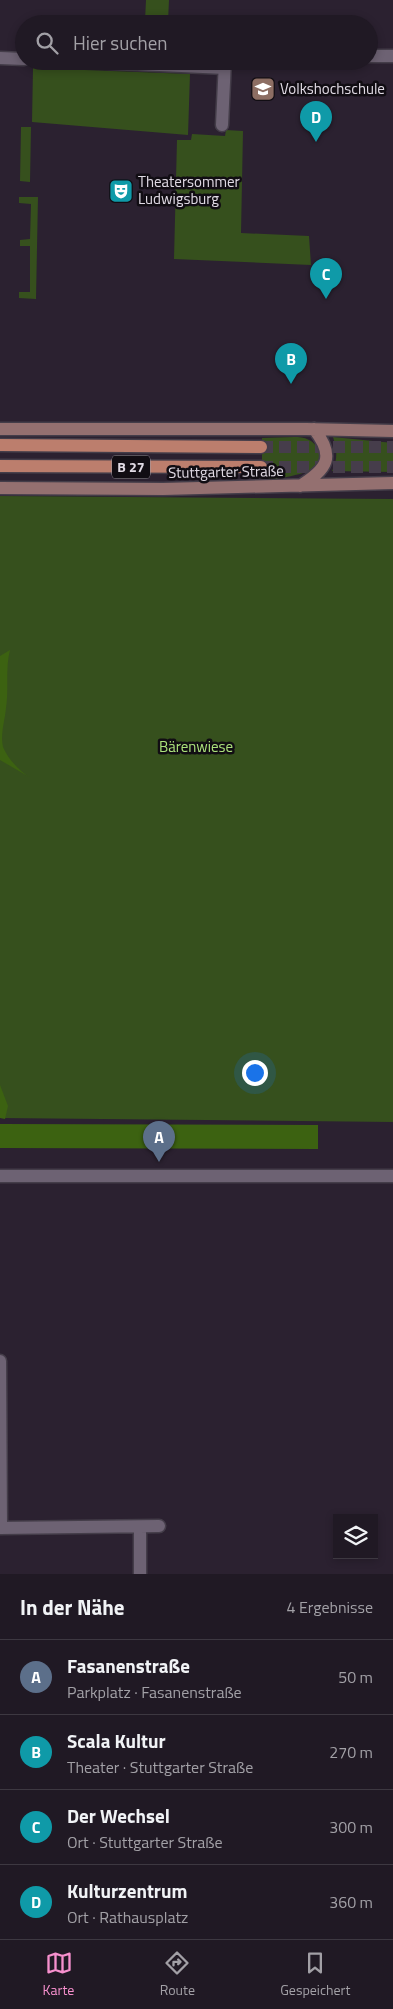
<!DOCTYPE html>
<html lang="de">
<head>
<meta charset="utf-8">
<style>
	body { margin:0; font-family:"Titillium Web",sans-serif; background:#2d2631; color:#f1f3f6 }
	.controls { position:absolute; right:15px; bottom:15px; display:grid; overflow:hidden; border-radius:0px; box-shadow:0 2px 8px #0003 }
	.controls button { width:45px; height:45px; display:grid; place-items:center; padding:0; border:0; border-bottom:1px solid #3d3841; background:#201924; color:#f1f3f6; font:25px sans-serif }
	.you { position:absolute; left:254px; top:1072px; width:18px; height:18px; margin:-12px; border:4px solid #fff; border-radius:50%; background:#1a73e8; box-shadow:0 0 0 8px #1a73e833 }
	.badge { display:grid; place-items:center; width:32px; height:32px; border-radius:50%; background:#f790ce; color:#fff; font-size:16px; font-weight:700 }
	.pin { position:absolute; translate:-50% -41px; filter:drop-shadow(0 1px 2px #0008) }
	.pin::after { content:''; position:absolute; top:26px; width:18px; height:15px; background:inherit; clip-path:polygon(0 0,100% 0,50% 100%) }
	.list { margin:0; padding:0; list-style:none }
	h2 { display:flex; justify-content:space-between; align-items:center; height:65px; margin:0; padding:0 20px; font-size:21px }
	h2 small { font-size:16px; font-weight:400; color:#a2a0a6 }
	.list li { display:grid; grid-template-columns:32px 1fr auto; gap:15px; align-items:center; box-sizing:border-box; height:75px; padding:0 20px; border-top:1px solid #3d3841 }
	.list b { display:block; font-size:19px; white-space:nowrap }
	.list p { margin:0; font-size:16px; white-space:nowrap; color:#a2a0a6 }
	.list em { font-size:16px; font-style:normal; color:#a2a0a6 }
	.icon { flex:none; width:28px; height:28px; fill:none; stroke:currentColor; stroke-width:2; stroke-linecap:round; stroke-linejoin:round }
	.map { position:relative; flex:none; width:393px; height:1574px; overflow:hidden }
	.search { position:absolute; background:#201924; box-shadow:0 2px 8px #0003; left:15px; right:15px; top:15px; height:55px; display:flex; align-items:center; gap:12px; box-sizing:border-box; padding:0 18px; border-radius:28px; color:#a2a0a6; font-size:19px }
	.sheet { height:365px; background:#201924 }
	nav { display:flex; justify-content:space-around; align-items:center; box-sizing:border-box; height:70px; border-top:1px solid #3d3841; background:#201924; font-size:14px; color:#a2a0a6 }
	nav a { display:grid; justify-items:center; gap:2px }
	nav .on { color:#f790ce }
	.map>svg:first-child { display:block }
	.green { fill:#36501d }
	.forest { fill:#3c6211 }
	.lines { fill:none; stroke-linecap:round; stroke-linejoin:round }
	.primary-tunnel { stroke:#463d4b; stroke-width:12; stroke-dasharray:12 6; stroke-linecap:butt }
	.street-casing { stroke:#443d49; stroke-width:15 }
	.secondary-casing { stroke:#443d49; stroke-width:15 }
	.primary-casing { stroke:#443d49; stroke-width:15 }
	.street { stroke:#6d6273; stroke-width:12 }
	.secondary { stroke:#947070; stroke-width:12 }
	.primary { stroke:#bc7e6d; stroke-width:12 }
	.labels { text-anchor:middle; stroke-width:5; stroke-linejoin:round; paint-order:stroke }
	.shield { fill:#110d13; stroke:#a29ca5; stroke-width:1 }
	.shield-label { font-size:14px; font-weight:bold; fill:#e0dae4 }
	.poi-label { font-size:15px; fill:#e0dae4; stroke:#110d13; text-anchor:start }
	.street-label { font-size:15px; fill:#e0dae4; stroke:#110d13 }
	.park-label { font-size:15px; fill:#ace37c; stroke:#110d13 }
</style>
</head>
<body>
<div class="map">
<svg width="393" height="1574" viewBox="0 0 393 1574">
	<rect width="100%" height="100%" fill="#2b2130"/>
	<path class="green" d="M146 0H169L168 22 145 21Z
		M33 68 190 74 188 135 32 122Z
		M21 127H31L30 182 20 181Z
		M226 130 243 131 241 233 309 236 311 265 174 259 177 140H191L192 134 225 136Z
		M19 197H38L36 299 19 298V292H30V246H20V240L30 239 31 204 19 203Z
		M294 437C299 437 304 437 309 440 321 446 323 461 312 469 304 475 272 480 262 480V438Z
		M333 437 393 443V472L332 471C338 460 337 449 333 437Z
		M0 496 393 499V1122L0 1118Z"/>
	<path class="forest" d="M10 650C5 669 9 689 6 708 5 720 0 735 3 747 8 759 20 772 31 778L0 760V656Z
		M0 1085 8 1106 5 1119 0 1118Z
		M0 1124 318 1125V1149L0 1148Z"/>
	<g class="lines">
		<path class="primary-tunnel" d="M261 447H393
			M261 467H393"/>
		<g class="street-casing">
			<path id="street" d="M369 56H393
				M0 58 24 59
				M72 61 225 68
				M222 125 225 61
				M0 1176H393
				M0 1361 1 1528
				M140 1527V1574
				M0 1528 159 1526"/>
		</g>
		<g class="secondary-casing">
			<path id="secondary" d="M0 429H306L393 431
				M300 486C327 469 336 457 314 429
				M0 488 163 489 393 483"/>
		</g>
		<g class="primary-casing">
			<path id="primary" d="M0 445 261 447
				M0 466 261 467"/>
		</g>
		<use href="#street" class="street"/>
		<use href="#secondary" class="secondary"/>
		<use href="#primary" class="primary"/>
	</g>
	<defs>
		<g id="university-square" transform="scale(1.25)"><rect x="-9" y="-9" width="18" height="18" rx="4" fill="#8d6e63" stroke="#110d13"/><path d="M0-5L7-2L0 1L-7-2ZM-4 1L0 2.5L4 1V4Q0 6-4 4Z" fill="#fff"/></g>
		<g id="theatre-square" transform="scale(1.25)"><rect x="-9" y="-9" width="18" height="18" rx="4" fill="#0f9aa8" stroke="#110d13"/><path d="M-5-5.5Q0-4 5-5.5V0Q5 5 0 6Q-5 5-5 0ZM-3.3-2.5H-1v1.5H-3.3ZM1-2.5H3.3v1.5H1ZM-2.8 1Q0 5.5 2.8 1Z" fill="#fff"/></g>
	</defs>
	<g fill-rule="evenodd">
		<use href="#university-square" x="263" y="89"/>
		<use href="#theatre-square" x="121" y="191"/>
	</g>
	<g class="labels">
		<rect class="shield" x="112" y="455.5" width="38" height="23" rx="4"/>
		<g class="shield-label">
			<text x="131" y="472">B 27</text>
		</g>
		<g class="poi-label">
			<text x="280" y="94">Volkshochschule</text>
			<text x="138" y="187">Theatersommer<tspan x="138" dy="17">Ludwigsburg</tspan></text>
		</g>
		<g class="street-label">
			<text transform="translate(226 472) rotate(-1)" y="5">Stuttgarter Straße</text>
		</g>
		<g class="park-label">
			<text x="196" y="752">Bärenwiese</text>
		</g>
	</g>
</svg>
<div class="controls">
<button><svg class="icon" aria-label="layers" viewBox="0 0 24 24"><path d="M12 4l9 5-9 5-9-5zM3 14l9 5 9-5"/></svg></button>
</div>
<div class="you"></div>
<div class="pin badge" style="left:159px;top:1162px;background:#5c6f8a">A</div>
<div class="pin badge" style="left:291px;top:384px;background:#0f9aa8">B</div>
<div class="pin badge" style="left:326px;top:299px;background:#0f9aa8">C</div>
<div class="pin badge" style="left:316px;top:142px;background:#0f9aa8">D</div>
<div class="search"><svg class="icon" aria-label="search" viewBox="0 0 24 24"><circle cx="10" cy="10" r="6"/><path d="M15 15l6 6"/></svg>Hier suchen</div>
</div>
<section class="sheet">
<h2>In der Nähe<small>4 Ergebnisse</small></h2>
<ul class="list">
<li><span class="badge" style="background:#5c6f8a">A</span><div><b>Fasanenstraße</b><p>Parkplatz · Fasanenstraße</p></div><em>50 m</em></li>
<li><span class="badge" style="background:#0f9aa8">B</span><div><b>Scala Kultur</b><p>Theater · Stuttgarter Straße</p></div><em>270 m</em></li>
<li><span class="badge" style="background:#0f9aa8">C</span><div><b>Der Wechsel</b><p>Ort · Stuttgarter Straße</p></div><em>300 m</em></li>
<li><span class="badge" style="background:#0f9aa8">D</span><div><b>Kulturzentrum</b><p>Ort · Rathausplatz</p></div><em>360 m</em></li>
</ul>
</section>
<nav>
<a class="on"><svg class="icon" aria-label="map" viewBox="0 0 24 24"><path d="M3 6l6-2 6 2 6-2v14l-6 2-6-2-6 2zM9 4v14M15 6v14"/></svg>Karte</a>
<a><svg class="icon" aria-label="directions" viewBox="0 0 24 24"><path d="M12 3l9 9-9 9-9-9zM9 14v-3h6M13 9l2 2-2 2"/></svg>Route</a>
<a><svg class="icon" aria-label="saved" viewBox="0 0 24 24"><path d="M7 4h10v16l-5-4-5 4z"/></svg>Gespeichert</a>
</nav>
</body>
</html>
